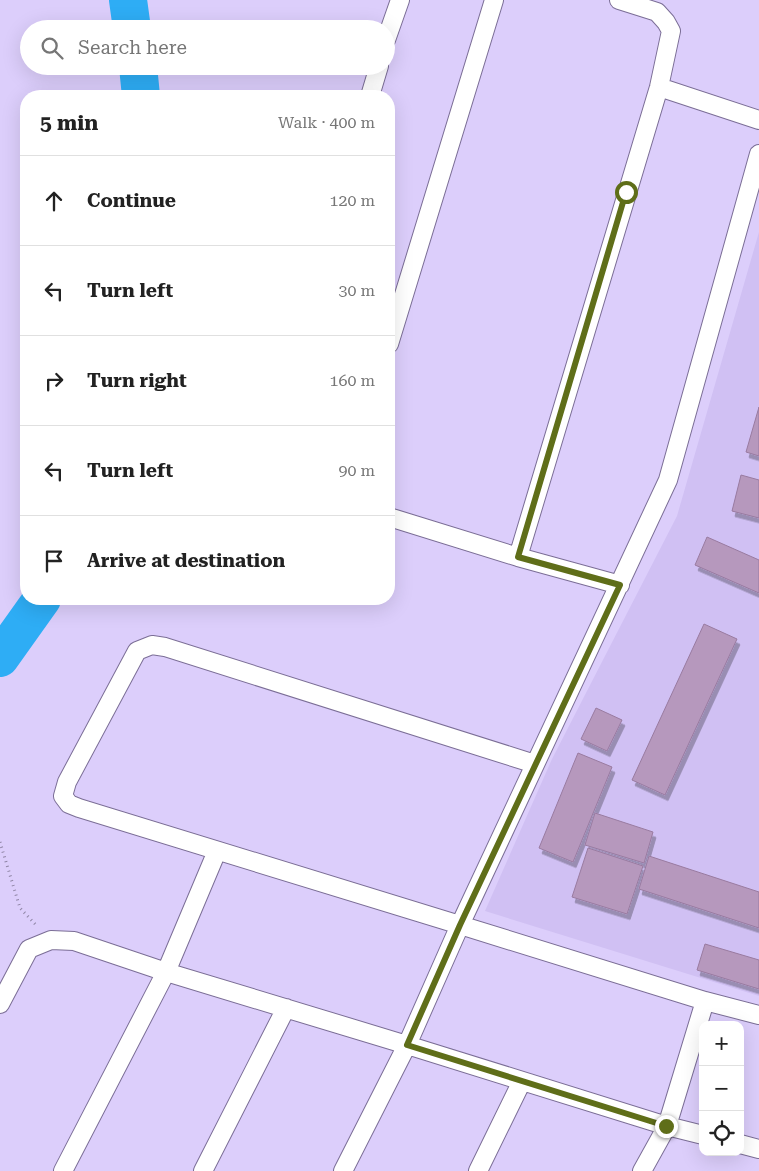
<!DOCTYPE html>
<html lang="en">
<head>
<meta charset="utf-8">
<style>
	body { margin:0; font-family:"Roboto Serif",serif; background:#f2f2f2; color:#222 }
	.controls { position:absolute; right:15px; bottom:15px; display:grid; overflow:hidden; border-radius:10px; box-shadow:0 5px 20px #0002 }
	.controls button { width:45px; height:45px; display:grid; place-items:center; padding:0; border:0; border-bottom:1px solid #e0e0e0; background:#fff; color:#222; font:25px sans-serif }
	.stop { position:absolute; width:15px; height:15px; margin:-11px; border:4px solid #5f6e19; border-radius:50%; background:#fff }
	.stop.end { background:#5f6e19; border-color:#fff; box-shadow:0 1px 5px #0008 }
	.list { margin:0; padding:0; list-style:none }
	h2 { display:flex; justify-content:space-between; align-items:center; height:65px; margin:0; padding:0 20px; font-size:21px }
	h2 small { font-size:16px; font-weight:400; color:#767676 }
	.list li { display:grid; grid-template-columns:32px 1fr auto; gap:15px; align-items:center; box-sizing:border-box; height:90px; padding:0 20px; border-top:1px solid #e0e0e0 }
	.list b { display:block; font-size:19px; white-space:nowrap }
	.list em { font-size:16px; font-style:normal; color:#767676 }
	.icon { flex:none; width:28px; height:28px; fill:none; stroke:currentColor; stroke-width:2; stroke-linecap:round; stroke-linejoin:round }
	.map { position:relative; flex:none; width:759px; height:1171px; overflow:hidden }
	.search { position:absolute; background:#fff; box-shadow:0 5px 20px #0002; left:20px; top:20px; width:375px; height:55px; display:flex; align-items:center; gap:12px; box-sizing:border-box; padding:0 18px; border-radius:28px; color:#767676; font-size:19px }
	.panel { position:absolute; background:#fff; box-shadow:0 5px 20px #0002; left:20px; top:90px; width:375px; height:515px; border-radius:20px }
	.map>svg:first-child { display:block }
	.built { fill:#d0c0f3 }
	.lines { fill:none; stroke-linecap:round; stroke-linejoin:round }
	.river { stroke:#2eadf5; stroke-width:38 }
	.building { fill:#b698bd; stroke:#997ba0; filter:url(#shadow) }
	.street-casing { stroke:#7b6e96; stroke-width:20 }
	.path { stroke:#9086a6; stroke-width:3; stroke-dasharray:1 4; stroke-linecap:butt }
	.street { stroke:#fff; stroke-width:18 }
	.route { stroke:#5f6e19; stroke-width:6 }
</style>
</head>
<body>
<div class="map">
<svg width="759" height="1171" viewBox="0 0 759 1171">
	<defs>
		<filter id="shadow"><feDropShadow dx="3" dy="5.5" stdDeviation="0" flood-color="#0004"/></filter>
	</defs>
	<rect width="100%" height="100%" fill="#dccefb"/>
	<path class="built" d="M759 232V996L485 911 552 759 677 516Z"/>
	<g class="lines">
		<path class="river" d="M128 0 132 29
			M138 66 141 96
			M0 658 42 599"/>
	</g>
	<path class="building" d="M759 407V456L746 452Z
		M741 475 759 480V518L732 511Z
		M707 537 759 560V593L695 565Z
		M704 624 737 639 665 795 632 780Z
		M596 708 622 720 607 751 581 739Z
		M578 753 612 767 573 862 539 848Z
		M595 813 653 832 644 863 585 845Z
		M588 848 643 866 627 914 572 897Z
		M649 856 759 892V928L639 889Z
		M705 944 759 960V989L697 970Z"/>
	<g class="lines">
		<g class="street-casing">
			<path id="street" d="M386 40 400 0
				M659 87 759 120
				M370 96 379 66
				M759 154 668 480 460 925 705 1001 759 1015
				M389 344 494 0
				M389 517 518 557 620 585
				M518 557 659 87 671 31 666 22 657 12 619 0
				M0 1004 29 949 51 940 74 941 166 972 407 1045 667 1126 703 1135
				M740 1144 759 1149
				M63 1171 166 972 217 851
				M203 1171 286 1008
				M343 1171 407 1045 460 925 79 808 69 804 63 796 67 782 137 651 152 645 165 647 535 764
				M478 1171 522 1081
				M642 1171 667 1126 705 1001"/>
		</g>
		<path class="path" d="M0 842 20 908 36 925"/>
		<use href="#street" class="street"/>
	</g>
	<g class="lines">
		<path class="route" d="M626 192 518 557 620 585 460 925 407 1045 666 1126"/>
	</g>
</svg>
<div class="controls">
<button>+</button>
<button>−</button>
<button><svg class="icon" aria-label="locate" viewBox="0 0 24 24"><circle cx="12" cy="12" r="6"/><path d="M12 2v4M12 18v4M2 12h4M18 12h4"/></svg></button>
</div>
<div class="stop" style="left:626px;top:192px"></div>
<div class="stop end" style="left:666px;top:1126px"></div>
<div class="search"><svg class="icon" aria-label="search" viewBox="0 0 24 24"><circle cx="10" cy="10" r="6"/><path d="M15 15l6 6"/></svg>Search here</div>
<section class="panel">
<h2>5 min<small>Walk · 400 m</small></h2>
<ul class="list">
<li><svg class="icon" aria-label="ahead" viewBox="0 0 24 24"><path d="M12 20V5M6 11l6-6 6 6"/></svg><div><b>Continue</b></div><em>120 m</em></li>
<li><svg class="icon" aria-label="left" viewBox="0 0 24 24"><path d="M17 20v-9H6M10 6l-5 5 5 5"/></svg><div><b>Turn left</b></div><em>30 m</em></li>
<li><svg class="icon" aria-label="right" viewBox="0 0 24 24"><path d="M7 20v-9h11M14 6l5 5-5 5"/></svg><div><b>Turn right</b></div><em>160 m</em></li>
<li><svg class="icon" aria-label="left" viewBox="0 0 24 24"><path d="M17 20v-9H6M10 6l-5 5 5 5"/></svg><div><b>Turn left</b></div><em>90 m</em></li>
<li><svg class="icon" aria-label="arrive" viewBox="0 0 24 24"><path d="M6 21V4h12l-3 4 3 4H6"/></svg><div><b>Arrive at destination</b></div></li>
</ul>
</section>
</div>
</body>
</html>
